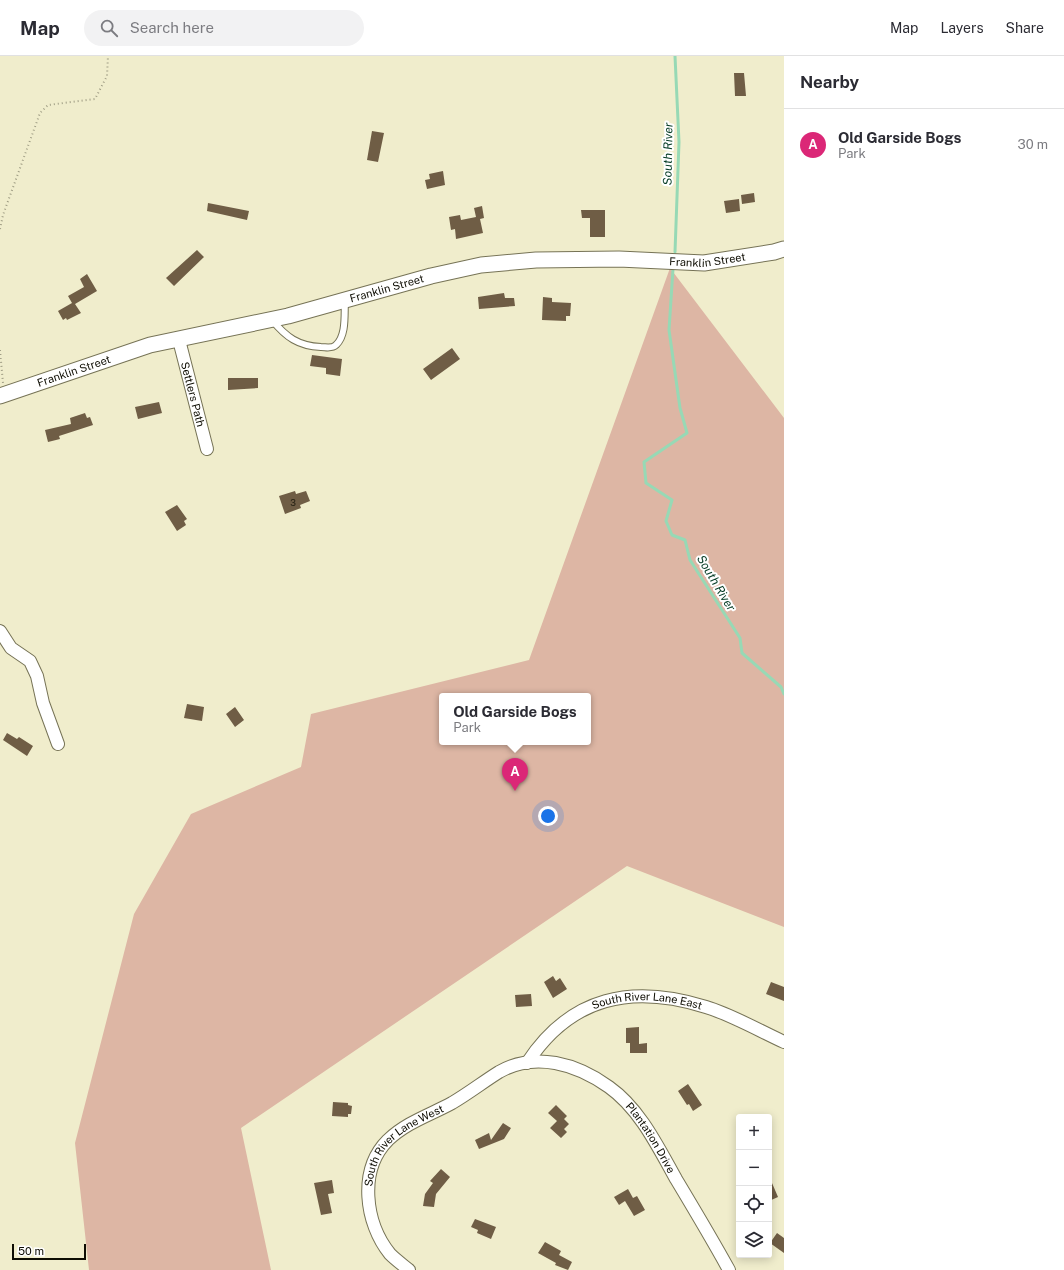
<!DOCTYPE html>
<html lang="en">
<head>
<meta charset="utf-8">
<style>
	body { margin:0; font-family:"Public Sans",sans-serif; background:#f2f2f3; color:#2b2b33 }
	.controls { position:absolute; right:12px; bottom:12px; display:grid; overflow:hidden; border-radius:4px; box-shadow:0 2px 10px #0003 }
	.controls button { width:36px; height:36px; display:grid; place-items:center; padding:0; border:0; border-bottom:1px solid #e1e1e2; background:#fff; color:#2b2b33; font:20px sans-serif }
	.scale { position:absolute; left:12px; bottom:10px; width:74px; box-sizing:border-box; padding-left:4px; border:2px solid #0e0d03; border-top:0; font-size:11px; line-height:14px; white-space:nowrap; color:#0e0d03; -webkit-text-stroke:3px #fff; paint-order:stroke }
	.you { position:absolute; left:548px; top:760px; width:14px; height:14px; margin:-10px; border:3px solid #fff; border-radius:50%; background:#1a73e8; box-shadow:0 0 0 6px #1a73e833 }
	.badge { display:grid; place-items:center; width:26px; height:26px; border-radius:50%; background:#db2777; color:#fff; font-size:13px; font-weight:700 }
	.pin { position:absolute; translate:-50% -33px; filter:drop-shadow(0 1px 2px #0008) }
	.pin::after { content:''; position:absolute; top:21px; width:14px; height:12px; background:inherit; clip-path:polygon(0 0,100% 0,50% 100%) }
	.popup { position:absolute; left:439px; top:637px; width:152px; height:52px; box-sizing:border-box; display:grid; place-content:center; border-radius:4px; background:#fff; filter:drop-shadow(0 1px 3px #0005); font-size:13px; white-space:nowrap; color:#7c7c81 }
	.popup b { font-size:15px; color:#2b2b33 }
	.popup::after { content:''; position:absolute; left:50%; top:100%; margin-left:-8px; border:8px solid transparent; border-top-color:#fff }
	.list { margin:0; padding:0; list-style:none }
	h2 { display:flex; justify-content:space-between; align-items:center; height:52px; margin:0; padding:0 16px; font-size:17px }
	h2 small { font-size:13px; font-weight:400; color:#7c7c81 }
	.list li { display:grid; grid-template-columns:26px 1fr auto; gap:12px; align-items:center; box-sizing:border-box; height:72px; padding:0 16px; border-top:1px solid #e1e1e2 }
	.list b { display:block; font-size:15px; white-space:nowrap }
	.list p { margin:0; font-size:13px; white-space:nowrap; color:#7c7c81 }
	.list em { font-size:13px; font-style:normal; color:#7c7c81 }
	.icon { flex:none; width:22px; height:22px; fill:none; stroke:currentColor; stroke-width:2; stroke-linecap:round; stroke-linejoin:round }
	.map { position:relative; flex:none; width:784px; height:1214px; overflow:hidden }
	header { display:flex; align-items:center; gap:24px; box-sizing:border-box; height:56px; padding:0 20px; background:#fff; border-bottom:1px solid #e1e1e2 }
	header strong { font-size:19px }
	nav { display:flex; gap:22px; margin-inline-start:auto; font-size:14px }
	.search { width:280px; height:36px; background:#f2f2f3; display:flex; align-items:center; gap:10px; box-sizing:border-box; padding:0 14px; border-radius:22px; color:#7c7c81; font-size:15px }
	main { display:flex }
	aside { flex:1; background:#fff }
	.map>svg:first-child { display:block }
	.green { fill:#ddb6a4; fill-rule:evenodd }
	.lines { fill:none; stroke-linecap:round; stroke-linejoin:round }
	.stream { stroke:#97d9b5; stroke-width:3 }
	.building { fill:#6f5d45 }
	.service-casing { stroke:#767356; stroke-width:8 }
	.minor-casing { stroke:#767356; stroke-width:14 }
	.tertiary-casing { stroke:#767356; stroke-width:17 }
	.path { stroke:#a09e85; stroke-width:2; stroke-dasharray:1 3; stroke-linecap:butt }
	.service { stroke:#fff; stroke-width:6 }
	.minor { stroke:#fff; stroke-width:12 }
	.tertiary { stroke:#fff; stroke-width:15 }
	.labels { text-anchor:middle; stroke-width:4; stroke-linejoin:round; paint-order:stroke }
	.number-label { font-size:9px; fill:#262114 }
	.street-label { font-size:11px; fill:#0e0d03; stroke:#fff }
	.water-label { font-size:12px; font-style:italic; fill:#053c25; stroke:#fff }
</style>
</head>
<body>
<header>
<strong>Map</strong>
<div class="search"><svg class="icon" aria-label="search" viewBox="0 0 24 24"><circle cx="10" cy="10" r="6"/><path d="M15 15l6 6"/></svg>Search here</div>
<nav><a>Map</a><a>Layers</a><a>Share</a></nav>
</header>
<main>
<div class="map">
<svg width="784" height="1214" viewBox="0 0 784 1214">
	<rect width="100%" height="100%" fill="#f0edcc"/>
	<path class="green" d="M670 212 784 362V871L627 810 241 1072 271 1214H89L75 1087 134 858 191 758 301 711 311 658 529 604ZM442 640H588V686H442Z"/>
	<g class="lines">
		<path class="stream" d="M675 196 679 86 675 0
			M673 213 669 274 680 352 687 377 644 406 646 427 672 444 666 465 672 479 685 484 690 504 740 582 742 597 781 631 784 638"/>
	</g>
	<path class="building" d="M734 17H744L746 40H735Z
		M372 75 384 77 378 106 367 104Z
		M443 115 445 129 427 133 425 124 430 123 429 118Z
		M754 137 755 146 742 148 741 139Z
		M739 143 740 155 726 157 724 145Z
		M208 147 249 155 247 164 207 155Z
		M482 150 484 162 480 163 483 177 456 183 455 173 451 174 449 161 460 159 461 164 476 161 474 152Z
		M581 154H605V181H590V162H582Z
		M197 194 204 201 174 230 166 222Z
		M87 218 97 235 75 248 81 257 67 264 66 262 63 264 58 255 72 247 68 240 84 231 80 223Z
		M504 237 505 242H514L515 250 479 253 478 241Z
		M543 241 552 242V246L571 247 570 260H566V265L542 264Z
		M452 292 460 303 431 324 423 313Z
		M312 299 342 303 340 320 326 318V312L310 310Z
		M228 322H258V332L228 334Z
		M159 346 162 357 138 363 135 351Z
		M85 357 87 362 90 361 93 369 59 380 60 383 48 386 45 374 71 368 70 362Z
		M295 435 296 438 306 435 310 445 300 449 301 452 285 458 279 440Z
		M177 449 187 463 184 465 186 469 177 475 165 456Z
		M187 648 204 651 202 665 184 662Z
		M235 651 244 664 235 671 226 658Z
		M7 677 17 683 19 681 33 690 27 700 3 684Z
		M553 920 556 925 560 922 567 933 553 942 544 926Z
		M771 926 784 931V945L766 938Z
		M531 938 532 950 516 951 515 939Z
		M639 971V988L647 987V997H630V987H626V972Z
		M688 1028 702 1049 693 1055 689 1048 687 1049 678 1035Z
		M333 1046 348 1047V1049L352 1050 351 1058H348V1061L332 1060Z
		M556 1049 567 1060 564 1063 569 1068 564 1073 567 1076 561 1082 550 1072 557 1065 548 1057Z
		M503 1067 511 1072 504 1083 479 1093 475 1084 489 1077 491 1084Z
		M441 1113 450 1121 436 1138 434 1151 423 1150 425 1138 433 1127 430 1125Z
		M769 1120 778 1141 769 1145Z
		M332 1124 334 1137 328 1138 332 1157 321 1159 314 1127Z
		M628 1133 633 1142 637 1140 645 1154 634 1160 625 1145 619 1149 614 1141Z
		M475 1163 496 1171 491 1183 477 1177 478 1174 471 1171Z
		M777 1177 784 1182V1197L770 1187Z
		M545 1186 561 1195 559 1199 572 1206 568 1214 555 1209 556 1207 538 1197Z"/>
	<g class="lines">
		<g class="service-casing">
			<path id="service" d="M272 264C286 281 298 290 321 291 326 291 332 293 336 289 347 279 344 257 345 244"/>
		</g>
		<g class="minor-casing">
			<g id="minor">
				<path id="s1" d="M179 284 207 393"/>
				<path d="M0 575 11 592 30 605 37 620 43 647 58 688"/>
				<path id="s2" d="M527 1007C571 940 632 928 706 951 730 958 760 975 784 986"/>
				<path id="s3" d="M409 1214C403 1209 396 1204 390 1198 365 1167 358 1114 388 1084 407 1066 430 1059 452 1047 469 1037 483 1026 499 1016 535 995 577 1008 609 1031 640 1053 658 1091 676 1123 694 1153 712 1183 729 1214"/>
			</g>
		</g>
		<g class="tertiary-casing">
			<g id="tertiary">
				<path id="s4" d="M0 340 150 289 288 260 431 220 481 209 536 204 619 203 704 207 774 196 784 193"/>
			</g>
		</g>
		<path class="path" d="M0 173 3 159 40 57 48 49 95 43 107 20 108 0
			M0 294 3 327"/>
		<use href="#service" class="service"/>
		<use href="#minor" class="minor"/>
		<use href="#tertiary" class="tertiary"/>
	</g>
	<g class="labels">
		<g class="number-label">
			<text x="293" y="450">3</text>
		</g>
		<g class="street-label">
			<text dy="4" stroke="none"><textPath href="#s4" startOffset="726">Franklin Street</textPath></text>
			<text dy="4" stroke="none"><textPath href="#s4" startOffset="402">Franklin Street</textPath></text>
			<text dy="4" stroke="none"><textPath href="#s4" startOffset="78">Franklin Street</textPath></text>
			<text dy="4" stroke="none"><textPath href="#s1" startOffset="56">Settlers Path</textPath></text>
			<text dy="4" stroke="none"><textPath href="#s2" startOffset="144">South River Lane East</textPath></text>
			<text dy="4" stroke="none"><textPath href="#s3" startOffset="463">Plantation Drive</textPath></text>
			<text dy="4" stroke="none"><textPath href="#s3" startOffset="155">South River Lane West</textPath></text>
		</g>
		<g class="water-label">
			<text transform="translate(668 98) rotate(-89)" y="4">South River</text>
			<text transform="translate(716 527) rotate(59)" y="4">South River</text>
		</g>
	</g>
</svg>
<div class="controls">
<button>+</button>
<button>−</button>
<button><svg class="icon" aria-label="locate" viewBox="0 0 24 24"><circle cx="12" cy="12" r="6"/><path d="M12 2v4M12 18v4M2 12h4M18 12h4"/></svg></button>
<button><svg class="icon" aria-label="layers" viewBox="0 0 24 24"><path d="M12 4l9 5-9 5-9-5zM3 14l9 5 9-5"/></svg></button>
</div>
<div class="scale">50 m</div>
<div class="you"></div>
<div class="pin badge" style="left:515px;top:735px">A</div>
<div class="popup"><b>Old Garside Bogs</b>Park</div>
</div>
<aside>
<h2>Nearby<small></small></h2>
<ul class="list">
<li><span class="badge">A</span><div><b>Old Garside Bogs</b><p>Park</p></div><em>30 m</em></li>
</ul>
</aside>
</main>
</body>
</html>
